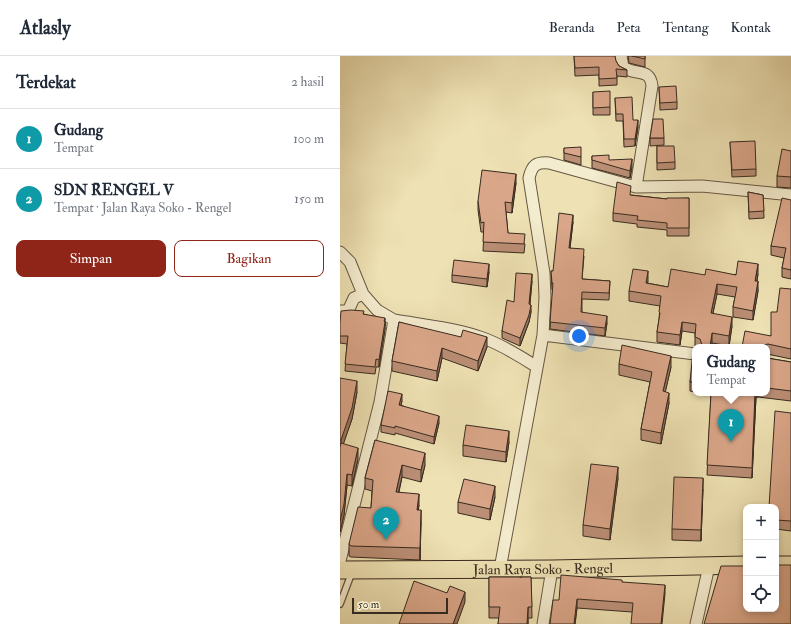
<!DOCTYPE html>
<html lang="id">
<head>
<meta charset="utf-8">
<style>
	body { margin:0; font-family:"IM FELL Double Pica",serif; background:#f2f2f3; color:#1f2937 }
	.controls { position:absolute; right:12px; bottom:12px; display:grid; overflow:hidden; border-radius:8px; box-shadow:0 2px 6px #0003 }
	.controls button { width:36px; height:36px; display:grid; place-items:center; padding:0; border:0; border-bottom:1px solid #e0e1e3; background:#fff; color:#1f2937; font:20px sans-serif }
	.scale { position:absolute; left:12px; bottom:10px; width:96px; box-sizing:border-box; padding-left:4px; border:2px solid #382b1f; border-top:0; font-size:11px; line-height:14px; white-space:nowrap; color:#382b1f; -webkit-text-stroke:3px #f4ecce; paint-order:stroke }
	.you { position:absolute; left:239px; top:280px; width:14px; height:14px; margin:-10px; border:3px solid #fff; border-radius:50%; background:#1a73e8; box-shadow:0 0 0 6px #1a73e833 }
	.badge { display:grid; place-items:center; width:26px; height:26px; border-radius:50%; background:#8f2418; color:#fff; font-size:13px; font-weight:700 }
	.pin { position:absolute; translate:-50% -33px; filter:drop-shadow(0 1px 2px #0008) }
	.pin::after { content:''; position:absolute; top:21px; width:14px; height:12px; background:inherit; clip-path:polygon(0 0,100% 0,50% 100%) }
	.popup { position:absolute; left:352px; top:288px; width:78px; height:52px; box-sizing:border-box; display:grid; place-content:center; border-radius:8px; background:#fff; filter:drop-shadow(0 1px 3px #0005); font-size:13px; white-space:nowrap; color:#747a83 }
	.popup b { font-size:15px; color:#1f2937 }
	.popup::after { content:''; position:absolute; left:50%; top:100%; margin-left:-8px; border:8px solid transparent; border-top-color:#fff }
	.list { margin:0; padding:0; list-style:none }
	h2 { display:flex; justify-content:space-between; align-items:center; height:52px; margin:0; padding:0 16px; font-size:17px }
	h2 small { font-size:13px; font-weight:400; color:#747a83 }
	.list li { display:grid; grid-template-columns:26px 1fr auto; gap:12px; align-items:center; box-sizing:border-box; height:60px; padding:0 16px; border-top:1px solid #e0e1e3 }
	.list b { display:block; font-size:15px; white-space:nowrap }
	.list p { margin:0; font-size:13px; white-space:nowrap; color:#747a83 }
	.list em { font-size:13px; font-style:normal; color:#747a83 }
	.actions { display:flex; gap:8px; padding:12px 16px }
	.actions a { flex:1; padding:9px 0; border:1px solid #8f2418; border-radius:8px; text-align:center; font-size:14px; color:#8f2418 }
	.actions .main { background:#8f2418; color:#fff }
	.icon { flex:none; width:22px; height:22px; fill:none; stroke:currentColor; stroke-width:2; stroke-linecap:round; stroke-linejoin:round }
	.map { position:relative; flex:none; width:451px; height:568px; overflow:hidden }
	header { display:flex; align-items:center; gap:24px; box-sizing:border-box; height:56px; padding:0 20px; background:#fff; border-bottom:1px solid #e0e1e3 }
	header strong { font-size:19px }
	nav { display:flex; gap:22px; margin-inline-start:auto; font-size:14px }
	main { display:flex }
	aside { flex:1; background:#fff }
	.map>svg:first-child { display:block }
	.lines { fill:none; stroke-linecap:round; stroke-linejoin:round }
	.lane-casing { stroke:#665844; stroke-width:8 }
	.street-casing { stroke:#665844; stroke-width:13 }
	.primary-casing { stroke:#382b1f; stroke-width:19 }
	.lane { stroke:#f4ecce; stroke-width:5.5 }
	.street { stroke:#f4ecce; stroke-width:11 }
	.primary { stroke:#eee1b3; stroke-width:17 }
	.wall { fill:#bb8f76; stroke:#382b1f }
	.shaded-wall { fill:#997460; stroke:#382b1f }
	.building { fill:#daa689; stroke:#382b1f }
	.labels { text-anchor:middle; stroke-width:4; stroke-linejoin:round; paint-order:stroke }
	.street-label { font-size:14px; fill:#382b1f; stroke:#f4ecce }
</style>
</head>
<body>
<header>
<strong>Atlasly</strong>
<nav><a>Beranda</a><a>Peta</a><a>Tentang</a><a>Kontak</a></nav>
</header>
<main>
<aside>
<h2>Terdekat<small>2 hasil</small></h2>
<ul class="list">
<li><span class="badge" style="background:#0f9aa8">1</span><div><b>Gudang</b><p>Tempat</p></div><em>100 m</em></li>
<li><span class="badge" style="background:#0f9aa8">2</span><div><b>SDN RENGEL V</b><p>Tempat · Jalan Raya Soko - Rengel</p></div><em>150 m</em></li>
</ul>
<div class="actions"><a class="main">Simpan</a><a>Bagikan</a></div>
</aside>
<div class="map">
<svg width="451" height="568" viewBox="0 0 451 568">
	<rect width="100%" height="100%" fill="#eee1b3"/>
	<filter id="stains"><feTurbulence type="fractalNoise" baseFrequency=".005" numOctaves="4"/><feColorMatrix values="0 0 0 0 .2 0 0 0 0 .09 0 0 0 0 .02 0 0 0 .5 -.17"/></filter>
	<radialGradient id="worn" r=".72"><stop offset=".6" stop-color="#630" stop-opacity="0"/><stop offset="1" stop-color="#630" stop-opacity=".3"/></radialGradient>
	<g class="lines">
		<g class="lane-casing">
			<path id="lane" d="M0 548 12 516"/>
		</g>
		<g class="street-casing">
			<path id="street" d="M281 0 283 11C295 20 310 11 312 30L296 131
				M0 196 10 206 23 238 37 254 54 264C83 269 115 272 143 282 162 289 180 300 197 311
				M0 255H8L14 242 23 238
				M203 279 355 298
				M0 505 40 346 54 264
				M160 513 203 279 205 241 204 217 189 122C192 109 196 106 209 107L296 131 362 130 451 139
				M203 568 212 513
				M356 568 369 510"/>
		</g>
		<g class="primary-casing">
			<g id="primary">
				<path d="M436 509H451"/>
				<path id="s1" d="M0 514 212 513 406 509"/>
			</g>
		</g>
		<use href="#lane" class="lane"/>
		<use href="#street" class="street"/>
		<use href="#primary" class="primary"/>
	</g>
	<path class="wall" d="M234 0 276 5 279 10 287 14V21L277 20V29L259 30V19L235 20Z
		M288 0H305V11L289 7Z
		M319 31 337 46V53L320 54Z
		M253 36 270 51V59H253Z
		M275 42 298 71 295 90 284 91 283 65H276Z
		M310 82H324V89L310 90Z
		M390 86 416 113V120L392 121Z
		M317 90 335 106V113L317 114Z
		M224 92 241 101V109L224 104Z
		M451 95V132L437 131V120Z
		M252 100 292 111 290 122 252 112Z
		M176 127 172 157 166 156 168 177 185 188 184 197 143 195 144 176H141L138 154V145Z
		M408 136 423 139 424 162 409 163Z
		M291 139 327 143 349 142V180H327V174L297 171V168L273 165V157Z
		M451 144V223L442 221V212L444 202 431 199V190Z
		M233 166 230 192 244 200 242 223 270 225 269 244 242 243V256L267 267 265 280 210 273 213 235 212 234 211 215H213Z
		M149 216 147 231 112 226V219Z
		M418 218 417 225 418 235 413 264 393 261V251L395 241 377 238 373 257 392 270 389 290 372 287V291H355V277L342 275 340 289 317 286V276L319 263 320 250 289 245V235L308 225 307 227 328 231 365 219Z
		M192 225 190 248 191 256 189 266 180 290 162 282V275L174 246Z
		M451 233V303L427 298V291H402L431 280 437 256Z
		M24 258 45 265V273L39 311H36L35 318 5 315 7 288 0 287V267Z
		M59 266 147 291 138 315 102 302 97 325 52 315V305Z
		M355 295V336L350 335V326Z
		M427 302 451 306V345L418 341H416L412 422 367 419 371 338 366 337H427Z
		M279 308 331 311 325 336 329 347 321 388 301 384V373L310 326 279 319Z
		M0 322 17 336 12 363 3 388 18 403 12 430 7 429 4 459 0 476Z
		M62 345 61 349 99 367 94 388 55 377V379L41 376V369Z
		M451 357V475L436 473V451Z
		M35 384 85 409 81 426 62 421 59 436 79 449 78 454 81 466 80 504 11 501 9 500V488L31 452 32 435 25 433V422Z
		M169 386 166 406 123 400V389Z
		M278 422 270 484 243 480V469Z
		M363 433 361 485 332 484V473Z
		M155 441 150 464 118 457V446Z
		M149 521H191L192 562H188V568H158L159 562H149Z
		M282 526 325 538 292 556 237 552 235 568H210L219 544Z"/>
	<path class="shaded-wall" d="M298 64V71L295 90V83Z
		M292 103V111L290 122V115Z
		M176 118V127L172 157V147Z
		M233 159V166L229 199V192Z
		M149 208V216L147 231V223Z
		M418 208V218L415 235V225Z
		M308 215V225L306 236V227Z
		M192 218V225L189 256V248Z
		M418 225V235L413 264V255Z
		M377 228V238L371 266V257Z
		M191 249V256L189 266 180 290V282Z
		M267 260V267L265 280V272Z
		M392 261V270L389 290V280Z
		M45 262V270V266V273L39 311V304Z
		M342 266V275L340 289V279Z
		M372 277V291H370Z
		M147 281V291L138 315V305Z
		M102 292V302L97 325V315Z
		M331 300V311L323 346V335Z
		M17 325V336L12 363 1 395V384Z
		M329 337V347L321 388V377Z
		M415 337H418V341H416L412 422Z
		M62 338V345L59 356V349Z
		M99 360V367L94 388V381Z
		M169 375V386L166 406V396Z
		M18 392V403L12 430V419Z
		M85 397V409L81 426V414Z
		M62 409V421L56 447V436Z
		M278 411V422L270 484V473Z
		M7 418V429L4 459 0 476V465Z
		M363 422V433L361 485V474Z
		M155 430V441L150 464V453Z
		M79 438V449L77 466V454Z
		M81 454V466L80 504V492Z
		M325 529V538L322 568H321Z
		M125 536V546L117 568H113Z
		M237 543V552L235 568H234Z
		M188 551V568H187Z"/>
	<path class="building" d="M234 0H275L276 5 279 10 287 14 276 13 277 22 259 23V11L235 12Z
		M292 0H305V3Z
		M336 30 337 46 320 47 319 31Z
		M270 35V51L253 52V36Z
		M292 41 293 64H298L295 83H284L283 58H276L275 42Z
		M313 63H323L324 82H310Z
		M415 85 416 113 392 114 390 86Z
		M317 90H334L335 106 317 107Z
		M241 91V101L224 97V92Z
		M442 93 451 95V121L437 120Z
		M269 99V104L292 103 290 115 252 104V100Z
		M142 114 176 118 172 147 165 146 168 177 185 178 184 188 143 186 144 166 141 167 138 145Z
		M277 126 291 130 290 139 327 143V142H349V172H327V167L297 164 298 160 273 157Z
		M408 136 423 139 424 155 409 156Z
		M442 142 451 144V214L442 212 446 192 431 190Z
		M219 157 233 159 229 192 244 193 242 223 270 225 269 237 242 236 241 256 267 260 265 272 210 266 213 227H212L211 215H213Z
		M114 204 149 208 147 223 112 219Z
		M398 205 418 208 415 225H418L413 255 393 251 397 231 377 228 371 257 392 261 389 280 372 277 370 291H360L362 289 360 283 355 281 356 268 342 266 340 279 317 276 320 257 319 256 321 240 289 235 293 213 308 215 306 227 328 231 331 213 365 219 366 213 396 219Z
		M176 217 192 218 189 248 191 249 189 259 180 282 162 275 167 244 174 246Z
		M440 232 451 233V293L428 288 424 289 423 291H402L405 275 431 280V256H437Z
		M11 254 24 255 23 258 45 262 44 265 45 266 39 304 36 303 35 311 5 308 8 280H0V267L1 255Z
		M59 266 121 281 123 274 147 281 138 305 102 292 97 315 52 305Z
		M282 289 331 300 323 335 329 337 321 377 301 373 312 316 279 308Z
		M353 295H355V326H350Z
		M427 302 451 306V335L427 332Z
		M0 322 17 325 12 352 1 384H0Z
		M48 335 62 338 59 349 99 360 94 381 55 370V372L41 369Z
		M371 337H415L412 412 367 409Z
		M435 355 451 357V465L436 464V451H429Z
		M126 369 169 375 166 396 123 389Z
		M35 384 85 397 81 414 62 409 56 436 79 438 77 454H81L80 492 11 490 9 488 18 451 31 452 33 424 25 422Z
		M1 387 18 392 12 419 7 418 4 448 0 465V391Z
		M251 408 278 411 270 473 243 469Z
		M334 421 363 422 361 474 332 473Z
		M124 423 155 430 150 453 118 446Z
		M436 509H451V568H364L381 510H406V553H436Z
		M221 519 282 524V526L325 529 321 568H291L293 547 237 543 234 568H210L213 544H219Z
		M149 521H191L192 551H188L187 568H158L160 551H149Z
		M74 525 107 537 110 530 125 536 113 568H59Z"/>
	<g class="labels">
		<g class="street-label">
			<text dy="5" stroke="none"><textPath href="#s1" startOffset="203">Jalan Raya Soko - Rengel</textPath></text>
		</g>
	</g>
	<rect width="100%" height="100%" filter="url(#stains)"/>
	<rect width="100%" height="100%" fill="url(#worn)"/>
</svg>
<div class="controls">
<button>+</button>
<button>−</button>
<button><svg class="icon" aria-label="locate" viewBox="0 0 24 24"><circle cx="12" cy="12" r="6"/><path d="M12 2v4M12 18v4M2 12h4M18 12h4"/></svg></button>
</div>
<div class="scale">50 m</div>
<div class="you"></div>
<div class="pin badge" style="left:391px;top:386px;background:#0f9aa8">1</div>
<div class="popup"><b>Gudang</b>Tempat</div>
<div class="pin badge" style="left:46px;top:484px;background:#0f9aa8">2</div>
</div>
</main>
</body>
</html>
